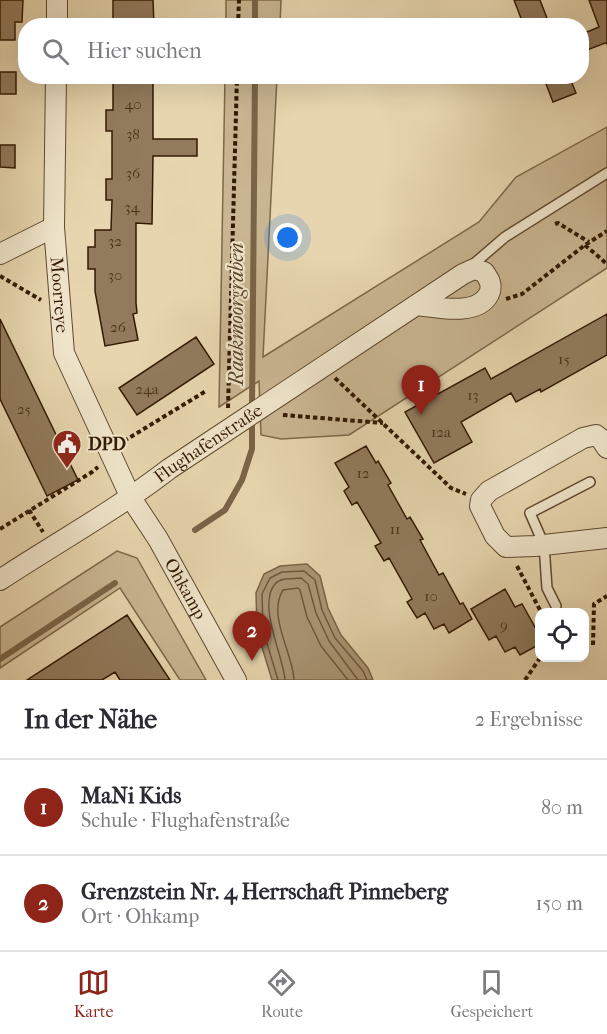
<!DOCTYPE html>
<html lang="de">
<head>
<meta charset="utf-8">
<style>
	body { margin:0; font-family:"IM FELL French Canon",serif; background:#f7f7f7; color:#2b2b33 }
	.controls { position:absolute; right:18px; bottom:18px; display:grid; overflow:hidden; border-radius:12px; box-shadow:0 6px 24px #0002 }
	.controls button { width:54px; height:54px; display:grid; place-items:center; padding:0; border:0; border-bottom:2px solid #e1e1e2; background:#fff; color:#2b2b33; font:30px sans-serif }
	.you { position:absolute; left:288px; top:238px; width:21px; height:21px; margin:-15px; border:4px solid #fff; border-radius:50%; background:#1a73e8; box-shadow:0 0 0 9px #1a73e833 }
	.badge { display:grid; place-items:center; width:39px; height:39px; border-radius:50%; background:#8f2418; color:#fff; font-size:20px; font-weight:700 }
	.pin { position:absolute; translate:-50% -50px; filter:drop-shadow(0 2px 3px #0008) }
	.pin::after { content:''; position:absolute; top:32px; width:21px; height:18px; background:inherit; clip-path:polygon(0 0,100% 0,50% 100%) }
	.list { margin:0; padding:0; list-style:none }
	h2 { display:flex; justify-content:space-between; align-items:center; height:78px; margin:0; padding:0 24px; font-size:26px }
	h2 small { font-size:20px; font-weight:400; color:#7c7c81 }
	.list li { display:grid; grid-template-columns:39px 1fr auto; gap:18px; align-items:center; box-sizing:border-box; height:96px; padding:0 24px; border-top:2px solid #e1e1e2 }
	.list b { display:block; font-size:22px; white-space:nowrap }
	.list p { margin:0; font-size:20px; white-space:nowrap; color:#7c7c81 }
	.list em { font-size:20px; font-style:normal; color:#7c7c81 }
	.icon { flex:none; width:33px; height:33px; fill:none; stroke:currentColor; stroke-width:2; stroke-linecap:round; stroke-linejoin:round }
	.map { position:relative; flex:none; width:607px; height:680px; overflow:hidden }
	.search { position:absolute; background:#fff; box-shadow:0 6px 24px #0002; left:18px; right:18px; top:18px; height:66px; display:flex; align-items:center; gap:15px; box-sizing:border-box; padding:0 21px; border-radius:24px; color:#7c7c81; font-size:22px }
	.sheet { height:270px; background:#fff }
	nav { display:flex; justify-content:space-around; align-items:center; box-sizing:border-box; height:84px; border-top:2px solid #e1e1e2; background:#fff; font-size:16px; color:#7c7c81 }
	nav a { display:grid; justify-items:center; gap:3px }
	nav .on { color:#8f2418 }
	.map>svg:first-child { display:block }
	.green { fill:#c8b591; stroke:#7e684a; stroke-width:1.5 }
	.water { fill:#a99574; stroke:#7a6447; stroke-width:1.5 }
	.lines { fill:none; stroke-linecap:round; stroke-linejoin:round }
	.shore { stroke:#6e583c; stroke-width:1.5 }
	.stream { stroke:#7a6447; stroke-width:6 }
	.building { fill:#917b5c; stroke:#341a04; stroke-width:1.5 }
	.lane-casing { stroke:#60492e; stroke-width:12 }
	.street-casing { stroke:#60492e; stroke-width:22 }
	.path { stroke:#341a04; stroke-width:4; stroke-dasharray:4.5 3; stroke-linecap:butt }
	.lane { stroke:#efe4ca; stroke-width:9 }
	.street { stroke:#efe4ca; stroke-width:20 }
	.labels { text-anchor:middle; stroke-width:4.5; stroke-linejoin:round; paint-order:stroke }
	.number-label { font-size:15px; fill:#4b321a }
	.street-label { font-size:18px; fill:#341a04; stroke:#efe4ca }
	.poi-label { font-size:18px; font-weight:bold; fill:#341a04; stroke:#efe4ca; text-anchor:start }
	.water-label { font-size:20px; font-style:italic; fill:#5d452b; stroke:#efe4ca }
</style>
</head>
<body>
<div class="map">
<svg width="607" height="680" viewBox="0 0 607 680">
	<rect width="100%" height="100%" fill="#e6d5ae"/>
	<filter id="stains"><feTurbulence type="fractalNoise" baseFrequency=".00333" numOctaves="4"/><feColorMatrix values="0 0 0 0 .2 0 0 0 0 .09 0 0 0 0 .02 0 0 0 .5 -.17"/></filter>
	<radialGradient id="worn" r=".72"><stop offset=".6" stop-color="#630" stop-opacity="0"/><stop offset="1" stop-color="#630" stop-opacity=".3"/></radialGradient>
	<path class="green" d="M226 0H281L280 25H226Z
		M225 77H277L263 357 479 222 516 177 607 127V268L349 435 281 439 261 435 259 381 219 407Z
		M117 551 137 558 206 680H180L120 588 0 668V627Z"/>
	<path class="water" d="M307 564 320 576 328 608 341 635 368 668 373 680H272L257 631 256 593 264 574 280 566Z"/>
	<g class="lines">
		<path class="shore" d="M278 680 263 630 262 594 270 578 282 572 304 571 315 580 322 610 335 638 363 671 367 680
			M285 680C284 658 257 605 275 584 281 577 293 579 301 578L308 584 316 613 329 641 358 680
			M294 680C293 653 267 616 283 590L298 588 300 590 307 617 321 646 348 680"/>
		<path class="stream" d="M255 26V0
			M252 409 255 76
			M195 530 225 510 242 480 252 449V419
			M0 659 115 583"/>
	</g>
	<path class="building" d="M0 0H23L22 22H15V40H0Z
		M113 0H153L154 26H113Z
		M514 0H540L550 26H524Z
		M589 0H607V44L605 43 582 52V34L599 27Z
		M0 72H16V94H0Z
		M113 76H153V139H197V156H153L152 224 136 223V303L137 313 133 314 138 340 105 346 95 291V269H88V247H95V230H111L112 200H106V179H112V131H106V110H113Z
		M543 76H569L576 93 553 102Z
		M0 145H15V168L0 167Z
		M607 314V355L541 392 540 389 516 402 511 393 461 422 472 442 434 463 405 412 485 368 491 379Z
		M0 319 78 480 47 496 0 399Z
		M196 337 214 364 137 415 119 388Z
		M366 446 376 463 378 461 391 483 388 485 407 519 410 517 423 539 420 540 439 575 443 573 460 604 463 603 472 619 449 633 444 624 434 629 425 613 417 618 407 602 412 599 389 558 384 561 375 546 381 543 357 502 352 505 344 491 349 487 335 463Z
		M505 589 515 607 522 604 540 636V644L520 655 515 647 505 652 496 636 489 640 471 609Z
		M127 615 170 680H120L115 672 102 680H27Z"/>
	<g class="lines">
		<g class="lane-casing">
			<path id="lane" d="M469 268 505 237 607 173
				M556 606 547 588 544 545 530 513 590 482"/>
		</g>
		<g class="street-casing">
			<g id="street">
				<path d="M57 26V0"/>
				<path id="s1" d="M56 76 54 227 64 353 131 498 158 539 236 680"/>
				<path d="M0 254 54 227"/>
				<path d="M607 448 601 439 596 435 583 438 489 491 481 500 480 506 495 536 506 547 535 546 607 538"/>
				<path id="s2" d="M0 580C56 543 116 510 169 469L463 274 474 269 484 272C489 279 493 285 489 294 477 317 437 307 416 305"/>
			</g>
		</g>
		<path class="path" d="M238 26 239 0
			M555 224 558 223 589 242
			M585 245 607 264
			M0 276 41 300
			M506 299 522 294 585 245 607 231
			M335 378 451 488 466 494
			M228 408 237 76
			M283 415 383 423
			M124 441 206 391
			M29 510 43 532
			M0 529 92 472 98 467
			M517 566 541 612
			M593 645 594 604 607 596
			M525 680 540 658"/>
		<use href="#lane" class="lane"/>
		<use href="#street" class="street"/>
	</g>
	<defs>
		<g id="civic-pin" transform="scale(1.5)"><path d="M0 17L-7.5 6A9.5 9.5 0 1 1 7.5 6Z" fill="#8f2418" stroke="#efe4ca"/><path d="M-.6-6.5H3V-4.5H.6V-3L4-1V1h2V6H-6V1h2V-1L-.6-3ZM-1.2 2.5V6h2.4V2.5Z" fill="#fff"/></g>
	</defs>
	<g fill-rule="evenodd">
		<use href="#civic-pin" x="67" y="444"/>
	</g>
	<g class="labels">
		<g class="number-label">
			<text x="133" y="109">40</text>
			<text x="133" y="139">38</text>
			<text x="133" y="178">36</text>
			<text x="132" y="212">34</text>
			<text x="115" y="246">32</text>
			<text x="115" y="280">30</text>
			<text x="118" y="332">26</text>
			<text x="564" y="364">15</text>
			<text x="147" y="394">24a</text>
			<text x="473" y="400">13</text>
			<text x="24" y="414">25</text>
			<text x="441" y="437">12a</text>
			<text x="363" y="478">12</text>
			<text x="395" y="534">11</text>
			<text x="431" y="601">10</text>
			<text x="504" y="630">9</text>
		</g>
		<g class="street-label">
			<text dy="6" stroke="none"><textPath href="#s1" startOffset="219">Moorreye</textPath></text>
			<text dy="6" stroke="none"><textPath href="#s2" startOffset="249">Flughafenstraße</textPath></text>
			<text dy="6" stroke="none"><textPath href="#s1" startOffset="543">Ohkamp</textPath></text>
		</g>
		<g class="poi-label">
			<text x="88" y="450">DPD</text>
		</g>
		<g class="water-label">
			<text transform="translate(236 314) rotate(-90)" y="7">Raakmoorgraben</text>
		</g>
	</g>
	<rect width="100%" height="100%" filter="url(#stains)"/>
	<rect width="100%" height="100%" fill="url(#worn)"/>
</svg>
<div class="controls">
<button><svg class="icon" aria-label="locate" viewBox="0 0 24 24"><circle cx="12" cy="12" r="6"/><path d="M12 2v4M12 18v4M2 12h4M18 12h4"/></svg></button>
</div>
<div class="you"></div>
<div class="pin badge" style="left:421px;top:415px">1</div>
<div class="pin badge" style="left:252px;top:661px">2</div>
<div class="search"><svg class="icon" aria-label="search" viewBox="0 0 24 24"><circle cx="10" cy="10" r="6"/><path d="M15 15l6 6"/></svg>Hier suchen</div>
</div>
<section class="sheet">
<h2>In der Nähe<small>2 Ergebnisse</small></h2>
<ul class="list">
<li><span class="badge">1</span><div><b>MaNi Kids</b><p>Schule · Flughafenstraße</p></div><em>80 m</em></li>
<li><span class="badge">2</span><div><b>Grenzstein Nr. 4 Herrschaft Pinneberg</b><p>Ort · Ohkamp</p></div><em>150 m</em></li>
</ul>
</section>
<nav>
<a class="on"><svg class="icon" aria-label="map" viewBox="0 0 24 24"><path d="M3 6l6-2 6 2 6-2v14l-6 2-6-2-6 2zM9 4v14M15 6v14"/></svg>Karte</a>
<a><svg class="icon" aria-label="directions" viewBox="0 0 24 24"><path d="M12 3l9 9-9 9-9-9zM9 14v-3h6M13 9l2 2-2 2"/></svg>Route</a>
<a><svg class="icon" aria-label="saved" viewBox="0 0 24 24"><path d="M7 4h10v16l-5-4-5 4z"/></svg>Gespeichert</a>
</nav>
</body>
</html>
